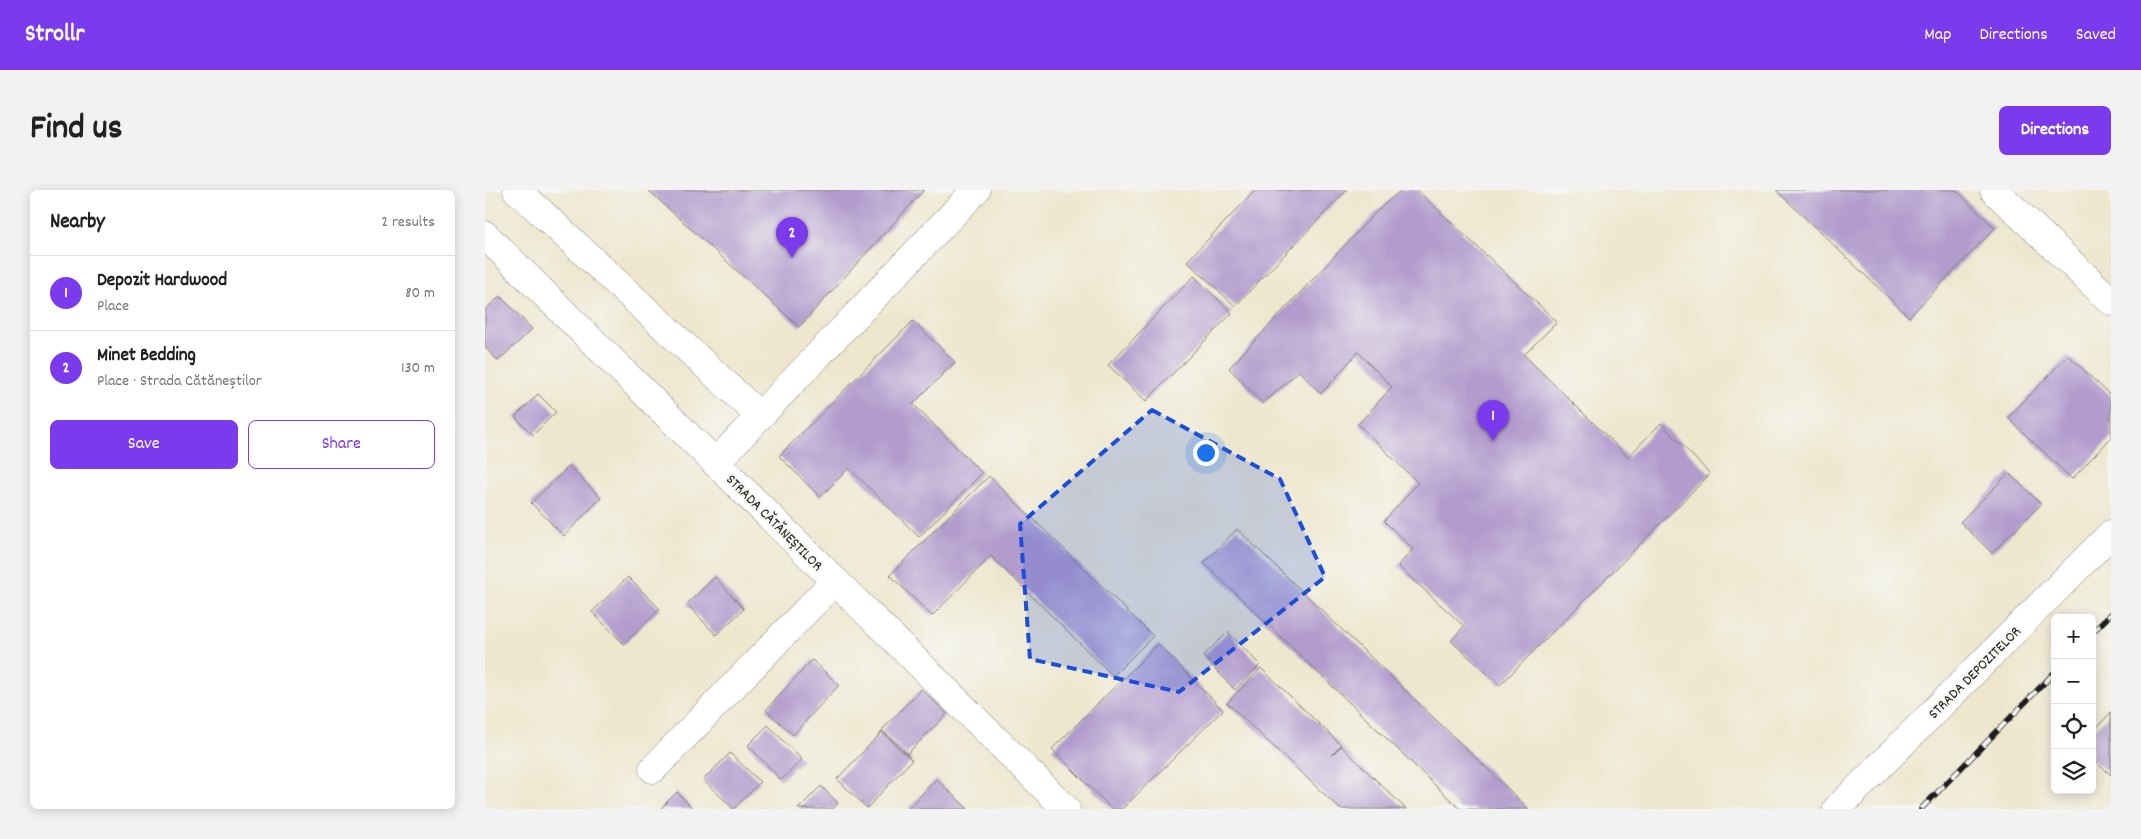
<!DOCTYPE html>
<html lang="en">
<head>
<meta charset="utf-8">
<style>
	body { margin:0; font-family:Dekko,sans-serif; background:#f2f2f2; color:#222 }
	.controls { position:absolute; right:15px; bottom:15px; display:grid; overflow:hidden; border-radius:8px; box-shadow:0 2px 12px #0003 }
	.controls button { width:45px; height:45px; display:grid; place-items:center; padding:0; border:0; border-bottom:1px solid #e0e0e0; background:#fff; color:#222; font:25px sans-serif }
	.you { position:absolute; left:720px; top:262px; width:18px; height:18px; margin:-12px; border:4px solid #fff; border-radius:50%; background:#1a73e8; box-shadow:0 0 0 8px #1a73e833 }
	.badge { display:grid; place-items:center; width:32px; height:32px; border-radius:50%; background:#7c3aed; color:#fff; font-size:16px; font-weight:700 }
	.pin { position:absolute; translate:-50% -41px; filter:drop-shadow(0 1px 2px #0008) }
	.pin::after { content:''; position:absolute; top:26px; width:18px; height:15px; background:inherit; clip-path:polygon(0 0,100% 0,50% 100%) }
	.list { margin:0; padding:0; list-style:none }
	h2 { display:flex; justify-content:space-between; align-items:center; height:65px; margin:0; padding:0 20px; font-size:21px }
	h2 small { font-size:16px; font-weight:400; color:#767676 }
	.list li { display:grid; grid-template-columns:32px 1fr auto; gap:15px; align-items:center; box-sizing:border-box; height:75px; padding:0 20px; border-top:1px solid #e0e0e0 }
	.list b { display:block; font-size:19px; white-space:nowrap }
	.list p { margin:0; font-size:16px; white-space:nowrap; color:#767676 }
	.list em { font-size:16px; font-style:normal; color:#767676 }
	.actions { display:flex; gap:10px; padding:15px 20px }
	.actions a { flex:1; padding:11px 0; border:1px solid #7c3aed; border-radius:8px; text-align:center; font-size:18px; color:#7c3aed }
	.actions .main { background:#7c3aed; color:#fff }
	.icon { flex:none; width:28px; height:28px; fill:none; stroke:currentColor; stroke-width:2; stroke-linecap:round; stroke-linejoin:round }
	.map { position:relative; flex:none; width:1626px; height:619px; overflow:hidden; border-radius:8px }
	header { display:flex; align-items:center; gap:30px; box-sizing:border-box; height:70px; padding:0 25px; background:#7c3aed; color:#fff }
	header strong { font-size:24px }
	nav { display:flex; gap:28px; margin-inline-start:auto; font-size:18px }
	.intro { display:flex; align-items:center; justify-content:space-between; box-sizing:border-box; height:120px; padding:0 30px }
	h1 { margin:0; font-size:35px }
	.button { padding:12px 22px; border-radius:8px; background:#7c3aed; color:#fff; font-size:18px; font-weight:700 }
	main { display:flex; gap:30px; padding:0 30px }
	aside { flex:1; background:#fff; border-radius:8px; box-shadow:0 2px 12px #0003 }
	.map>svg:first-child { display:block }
	.building { fill:#b29ccd }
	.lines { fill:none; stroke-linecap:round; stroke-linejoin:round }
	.minor-casing { stroke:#858275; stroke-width:29 }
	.minor { stroke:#fff; stroke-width:28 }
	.rail-casing { stroke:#1c1c1c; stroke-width:5.5 }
	.rail { stroke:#f6f6f2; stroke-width:4; stroke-dasharray:11; stroke-linecap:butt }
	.marked { fill:#1d4ed8; fill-opacity:0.2; stroke:#1d4ed8; stroke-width:4; stroke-dasharray:10 6; stroke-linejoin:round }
	.labels { text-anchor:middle; stroke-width:4; stroke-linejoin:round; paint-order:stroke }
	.street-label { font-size:15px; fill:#1c1c1c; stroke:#f6f6f2 }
</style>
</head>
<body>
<header>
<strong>Strollr</strong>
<nav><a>Map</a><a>Directions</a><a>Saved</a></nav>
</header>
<div class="intro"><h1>Find us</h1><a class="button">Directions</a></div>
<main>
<aside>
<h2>Nearby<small>2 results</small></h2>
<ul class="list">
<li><span class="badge">1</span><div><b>Depozit Hardwood</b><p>Place</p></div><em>80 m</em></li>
<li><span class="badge">2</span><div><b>Minet Bedding</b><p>Place · Strada Cătăneștilor</p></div><em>130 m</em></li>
</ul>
<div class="actions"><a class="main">Save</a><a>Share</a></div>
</aside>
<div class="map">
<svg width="1626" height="619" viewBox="0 0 1626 619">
	<rect width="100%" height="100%" fill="#f6f6f2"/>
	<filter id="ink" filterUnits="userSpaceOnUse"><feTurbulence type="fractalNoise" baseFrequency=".02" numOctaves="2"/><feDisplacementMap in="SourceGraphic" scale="10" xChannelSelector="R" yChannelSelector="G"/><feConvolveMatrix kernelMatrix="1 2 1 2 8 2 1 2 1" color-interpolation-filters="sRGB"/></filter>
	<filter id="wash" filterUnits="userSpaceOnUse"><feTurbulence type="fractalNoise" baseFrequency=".0096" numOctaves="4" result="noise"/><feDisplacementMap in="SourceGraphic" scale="20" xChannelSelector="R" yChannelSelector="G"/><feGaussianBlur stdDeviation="1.12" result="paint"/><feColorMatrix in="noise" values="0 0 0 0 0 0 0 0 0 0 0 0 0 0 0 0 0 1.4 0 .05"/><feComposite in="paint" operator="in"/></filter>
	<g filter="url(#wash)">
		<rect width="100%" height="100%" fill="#eee7ce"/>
		<g id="blocks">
			<path class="building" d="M163 0H439L314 137Z
				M771 0H862L750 116 702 71Z
				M916 0H932L1072 132 1039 165 1143 267 1176 233 1225 284 1015 495 966 451 979 436 913 376 928 359 899 331 933 293 873 234 907 197 873 162 836 204 814 181 778 214 744 178 893 20Z
				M1291 0H1471L1510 38 1424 127Z
				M709 86 747 123 661 211 623 175Z
				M15 106 47 139 13 171 0 157V120Z
				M428 131 470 172 428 214 497 283 434 347 364 278 335 307 294 266Z
				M1583 165 1626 206V248L1587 289 1523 228Z
				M53 204 71 222 48 245 30 227Z
				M84 276 116 308 79 346 46 313Z
				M1524 283 1556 314 1507 363 1475 332Z
				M504 286 668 446 628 486 506 366 447 426 405 385Z
				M752 339 1044 619H975L719 373Z
				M143 387 175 419 139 454 107 422Z
				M230 387 259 419 231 445 202 414Z
				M743 442 775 475 750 500 718 466Z
				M673 454 738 520 637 619H627L567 559Z
				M327 470 354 495 308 545 281 520Z
				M776 478 856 555 846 566 856 556 921 619H855L742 513Z
				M436 499 462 524 422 564 397 540Z
				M1626 522V585L1607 569V543Z
				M283 535 317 570 296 590 263 555Z
				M397 542 427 570 382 618 352 589Z
				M245 563 275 592 249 619 218 590Z
				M451 589 483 619H423Z
				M336 596 353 613 348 619H313Z
				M192 602 208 619H175Z"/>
		</g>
	</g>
	<g filter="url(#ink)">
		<use href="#blocks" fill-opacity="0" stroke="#858275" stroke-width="1"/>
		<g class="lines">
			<g class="minor-casing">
				<path id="minor" d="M32 0 275 226
					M1509 0 1626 111
					M0 45 581 619
					M230 273 491 0
					M168 579 350 391
					M1352 619 1626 344"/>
			</g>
			<use href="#minor" class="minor"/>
			<g class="rail-casing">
				<path id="rail" d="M1607 443 1626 424
					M1436 619 1570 482"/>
			</g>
			<use href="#rail" class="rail"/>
		</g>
	</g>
	<path class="marked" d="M667 220 795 289 840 387 694 502 545 469 535 334Z"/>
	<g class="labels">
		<g class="street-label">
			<text transform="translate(290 332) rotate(45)" y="5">STRADA CĂTĂNEȘTILOR</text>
			<text transform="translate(1489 482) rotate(-45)" y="5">STRADA DEPOZITELOR</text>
		</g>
	</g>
</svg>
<div class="controls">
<button>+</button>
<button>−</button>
<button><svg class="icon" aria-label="locate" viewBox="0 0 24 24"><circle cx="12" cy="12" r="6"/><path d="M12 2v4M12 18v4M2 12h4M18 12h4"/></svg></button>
<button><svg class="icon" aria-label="layers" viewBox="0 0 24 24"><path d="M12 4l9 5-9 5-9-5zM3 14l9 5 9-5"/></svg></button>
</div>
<div class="you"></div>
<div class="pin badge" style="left:1008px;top:251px">1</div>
<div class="pin badge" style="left:307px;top:68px">2</div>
</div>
</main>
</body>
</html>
